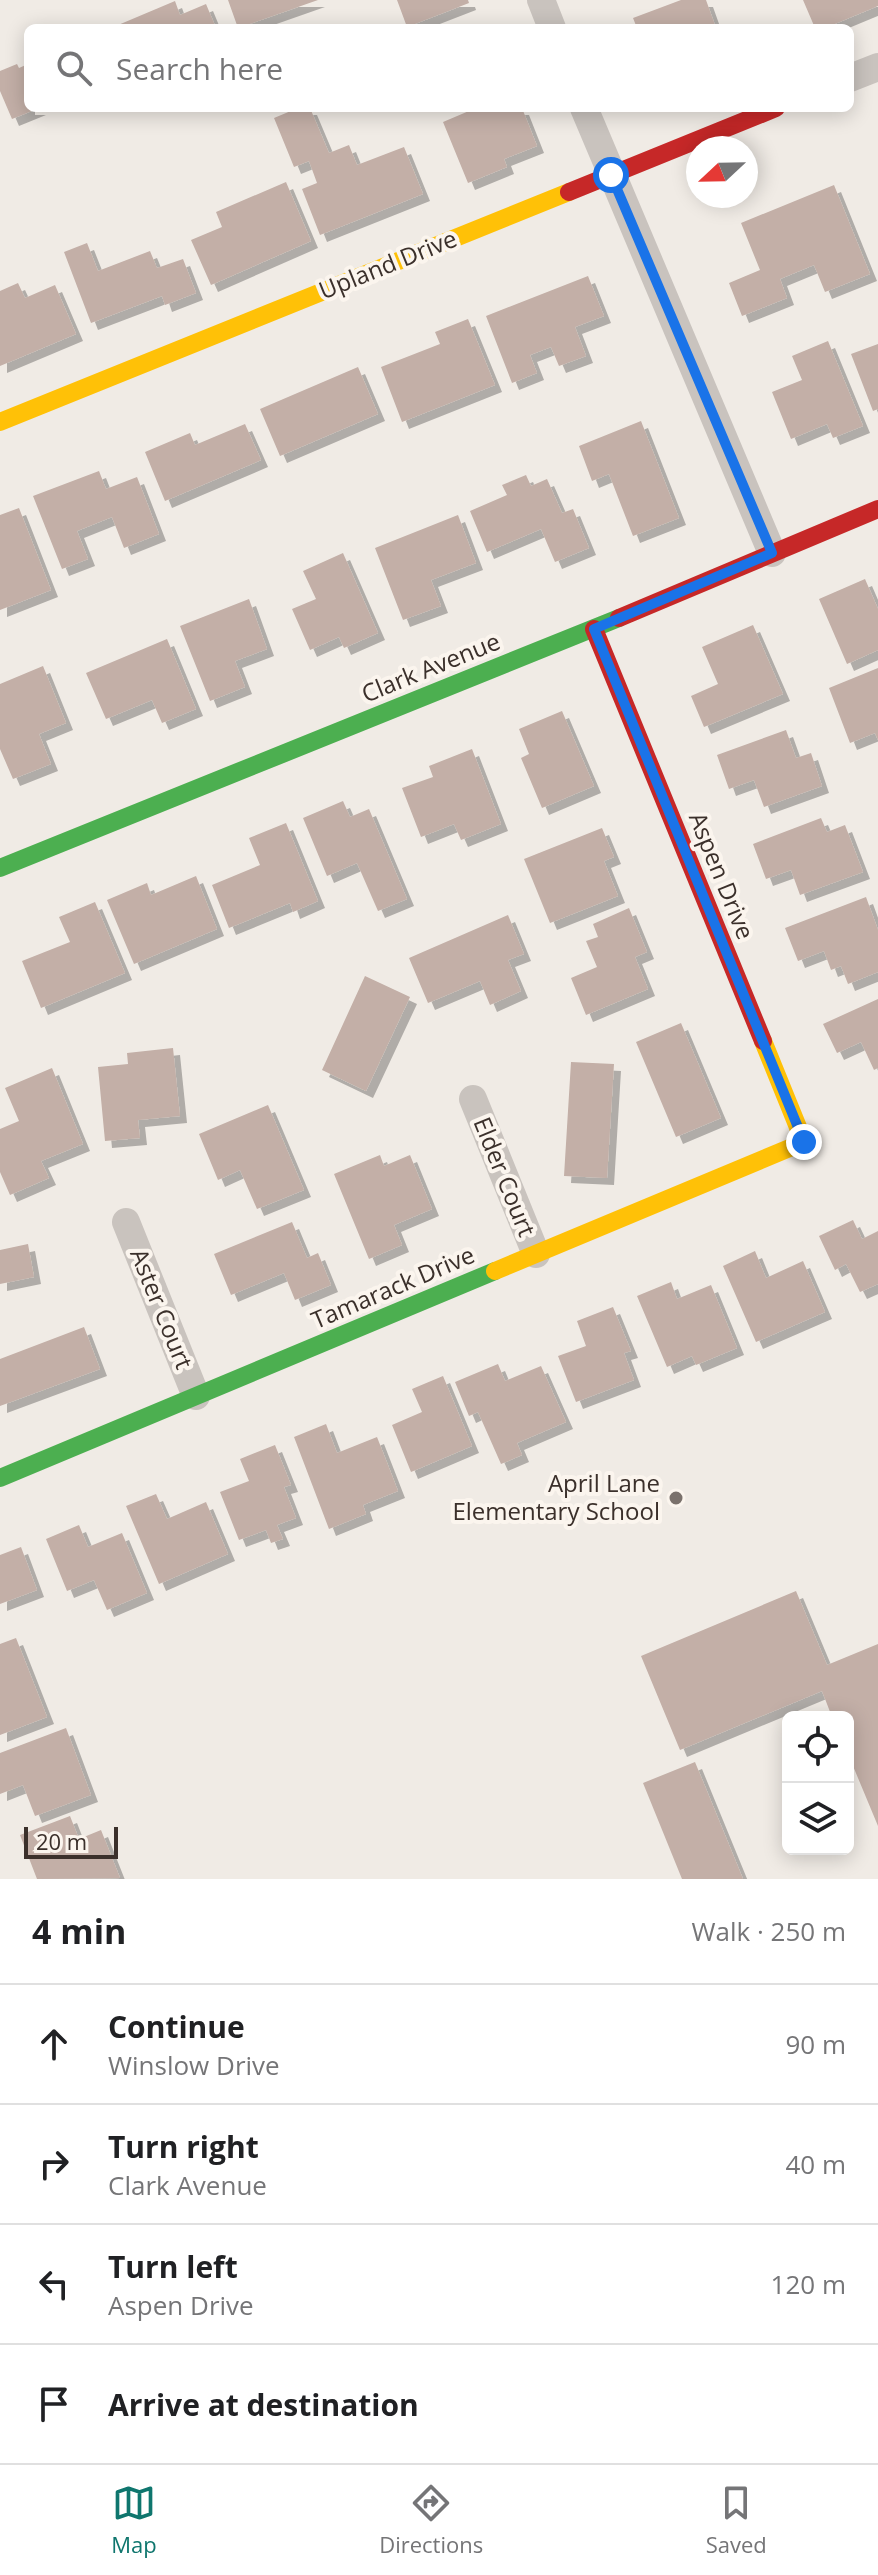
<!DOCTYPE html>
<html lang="en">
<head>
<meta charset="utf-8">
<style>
	body { margin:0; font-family:"Open Sans",sans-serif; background:#f6f6f6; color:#202124 }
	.controls { position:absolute; right:24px; bottom:24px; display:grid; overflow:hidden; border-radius:12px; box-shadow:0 4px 20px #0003 }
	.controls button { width:72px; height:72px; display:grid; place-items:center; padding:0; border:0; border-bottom:2px solid #e0e0e0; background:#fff; color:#202124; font:40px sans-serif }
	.compass { position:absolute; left:686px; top:136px; width:72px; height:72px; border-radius:50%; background:#fff; box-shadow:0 4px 20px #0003; rotate:248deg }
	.scale { position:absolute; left:24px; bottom:20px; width:94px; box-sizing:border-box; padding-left:8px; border:4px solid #3b302b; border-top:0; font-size:22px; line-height:28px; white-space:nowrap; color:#3b302b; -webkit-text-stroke:6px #fbf5ee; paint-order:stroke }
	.stop { position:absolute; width:24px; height:24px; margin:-18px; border:6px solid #1a73e8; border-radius:50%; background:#fff }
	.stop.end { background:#1a73e8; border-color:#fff; box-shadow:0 2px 8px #0008 }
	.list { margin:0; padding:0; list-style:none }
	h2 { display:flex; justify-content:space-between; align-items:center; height:104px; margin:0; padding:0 32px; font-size:34px }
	h2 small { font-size:26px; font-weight:400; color:#757577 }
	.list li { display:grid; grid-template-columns:52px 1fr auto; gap:24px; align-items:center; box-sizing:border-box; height:120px; padding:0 32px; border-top:2px solid #e0e0e0 }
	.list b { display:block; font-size:30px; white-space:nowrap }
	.list p { margin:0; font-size:26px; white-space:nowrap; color:#757577 }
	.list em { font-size:26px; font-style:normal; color:#757577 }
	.icon { flex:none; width:44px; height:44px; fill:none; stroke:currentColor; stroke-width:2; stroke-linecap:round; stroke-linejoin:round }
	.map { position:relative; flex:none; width:878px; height:1879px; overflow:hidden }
	.search { position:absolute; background:#fff; box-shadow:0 4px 20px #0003; left:24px; right:24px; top:24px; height:88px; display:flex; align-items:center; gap:20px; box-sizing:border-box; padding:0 28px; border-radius:12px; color:#757577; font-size:30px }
	.sheet { height:584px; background:#fff }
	nav { display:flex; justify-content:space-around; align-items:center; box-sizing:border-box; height:112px; border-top:2px solid #e0e0e0; background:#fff; font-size:22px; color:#757577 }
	nav a { display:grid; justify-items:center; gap:4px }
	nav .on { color:#0f766e }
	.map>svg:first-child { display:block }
	.building { fill:#c3afa7; filter:url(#shadow) }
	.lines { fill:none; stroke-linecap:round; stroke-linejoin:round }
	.street { stroke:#c9c3be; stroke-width:28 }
	.fast { stroke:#4caf50; stroke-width:18 }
	.slow { stroke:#ffc107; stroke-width:18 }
	.jam { stroke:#c62828; stroke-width:18 }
	.route { stroke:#1a73e8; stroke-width:10 }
	.poi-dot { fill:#7a716c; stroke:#fbf5ee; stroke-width:3 }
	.labels { text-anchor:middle; stroke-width:8; stroke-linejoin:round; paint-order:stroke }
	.street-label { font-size:24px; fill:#3b302b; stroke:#fbf5ee }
	.poi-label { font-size:24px; fill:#3b302b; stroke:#fbf5ee; text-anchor:end }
</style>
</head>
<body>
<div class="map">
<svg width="878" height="1879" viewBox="0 0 878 1879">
	<defs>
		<filter id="shadow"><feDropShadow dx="7" dy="7" stdDeviation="0" flood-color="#0004"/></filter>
	</defs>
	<rect width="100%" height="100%" fill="#f0ebe5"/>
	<path class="building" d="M228 0H318L238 28Z
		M397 0H468L469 3 407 27Z
		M681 0H706L716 28H637L633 18Z
		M803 0H878V6L825 28H815Z
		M175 1 180 15 206 4 216 28H111Z
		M17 64 19 68 28 64V108H39L12 119 0 91V71Z
		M298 108H310L329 153 349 145 357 165 404 147 423 194 320 235 302 189 317 183 309 161 294 167 274 118Z
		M476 108H522L537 146 504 159 507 167 468 183 443 122Z
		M286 182 311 241 211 285 191 240 222 227 216 212Z
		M834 185 870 274 825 292 814 265 780 279 787 298 742 316 729 283 760 270 741 223Z
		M87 243 98 271 150 251 157 268 183 259 196 293 165 305 162 296 91 323 64 252Z
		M588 276 604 316 575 327 586 356 559 366 551 347 530 355 537 373 512 383 486 316Z
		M18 283 25 298 55 285 76 334 0 366V291Z
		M468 319 495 385 402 422 381 367 440 344 435 332Z
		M828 341 863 426 833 438 827 424 791 439 772 392 802 380 792 356Z
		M878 344V409L873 411 851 354Z
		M358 367 378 414 280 456 260 409Z
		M641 421 679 518 633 536 609 474 592 481 579 446Z
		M245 424 261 460 165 501 145 452 190 433 195 445Z
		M99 471 106 489 137 477 159 534 124 548 112 517 77 531 88 559 62 569 33 496Z
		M526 475 531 486 547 479 562 513 573 509 589 548 555 562 541 529 487 552 470 511 507 495 502 485Z
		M19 508 51 590 0 610V515Z
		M458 515 476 563 431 580 441 606 403 620 375 548Z
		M343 553 378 633 344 648 339 637 310 650 292 609 316 599 303 571Z
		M865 579 878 609V650L847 664 819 599Z
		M249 599 267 649 235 661 245 687 210 701 180 626Z
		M753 625 783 694 704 727 691 696 718 684 702 647Z
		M167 639 196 709 162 723 152 700 106 719 86 673Z
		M43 666 66 723 39 734 51 764 13 779 0 749V684Z
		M878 668V740L875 733 850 743 829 688Z
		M562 711 594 786 542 808 521 758 529 754 519 729Z
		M786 730 796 758 811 753 822 786 764 807 754 780 729 789 717 755Z
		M472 749 501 824 461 840 454 824 421 837 402 788 433 777 429 766Z
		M343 801 350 817 369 809 407 899 378 911 357 863 327 876 303 818Z
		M821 818 827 832 845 825 863 872 800 895 791 870 766 879 753 844Z
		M286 823 318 901 293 912 290 903 229 928 212 885 260 865 249 838Z
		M602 828 614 857 604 861 618 896 550 923 524 859Z
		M196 876 217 929 134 964 107 900 147 883 151 895Z
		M866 897 878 930V972L848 984 841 966 831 970 824 951 798 961 785 928Z
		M95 902 125 973 41 1008 22 961 70 942 59 917Z
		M629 908 647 952 635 957 648 989 586 1015 571 978 597 967 586 941 598 937 593 924Z
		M508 915 524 954 508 960 521 991 490 1005 480 981 428 1003 409 958Z
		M365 976 410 997 366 1091 322 1070Z
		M878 999V1068L874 1070 861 1042 837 1053 823 1024Z
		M681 1023 721 1118 676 1137 636 1042Z
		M173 1048 180 1116 138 1120 140 1138 105 1141 98 1067 128 1064 127 1053Z
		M571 1062 614 1064 607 1178 564 1176Z
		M52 1068 83 1144 41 1161 49 1178 10 1195 0 1172V1129L19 1121 5 1088Z
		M268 1105 304 1190 257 1209 240 1170 218 1180 199 1134Z
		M380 1155 384 1166 410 1155 432 1209 394 1225 402 1245 369 1259 334 1174Z
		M853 1220 862 1239 878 1231V1284L860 1292 846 1264 835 1270 819 1236Z
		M292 1222 307 1258 318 1253 331 1285 295 1300 284 1273 231 1295 214 1254Z
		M28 1244 34 1277 0 1284V1250Z
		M755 1251 766 1278 803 1261 825 1312 756 1342 723 1266Z
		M671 1282 677 1299 711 1285 737 1348 696 1365 692 1356 667 1367 637 1296Z
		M613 1307 631 1351 624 1353 634 1380 576 1402 558 1356 586 1346 577 1321Z
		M84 1327 100 1369 0 1406V1359Z
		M498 1364 505 1381 541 1366 566 1422 517 1443 522 1455 501 1464 478 1412 469 1416 455 1382Z
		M443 1376 472 1446 411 1472 392 1425 422 1412 412 1389Z
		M326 1424 337 1453 377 1437 398 1491 363 1505 366 1514 329 1529 294 1437Z
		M275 1445 291 1485 284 1487 296 1518 277 1525 283 1539 271 1543 266 1530 239 1540 220 1492 249 1481 240 1459Z
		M156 1494 167 1519 206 1502 228 1554 159 1584 126 1506Z
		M79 1525 88 1547 122 1533 147 1593 107 1610 94 1580 67 1591 46 1539Z
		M21 1547 37 1590 0 1604V1555Z
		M796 1591 827 1665 878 1644V1826L848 1754V1717H832L822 1691 680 1750 641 1656Z
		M16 1638 47 1717 0 1735V1644Z
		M66 1728 91 1795 35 1816 23 1785 0 1794V1753Z
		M695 1762 743 1879H682L643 1783Z
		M70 1816 79 1839 101 1830 120 1878 37 1879 20 1835Z"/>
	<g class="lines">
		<path class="street" d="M541 0 552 28
			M850 78 878 67
			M584 108 772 553
			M473 1099 536 1254
			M126 1222 196 1396"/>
		<path class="fast" d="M0 868 619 618
			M0 1478 495 1271"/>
		<path class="slow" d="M0 422 569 192
			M495 1271 804 1142 763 1041"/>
		<path class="jam" d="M569 192 776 108
			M619 618 878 509
			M594 629 763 1041"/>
	</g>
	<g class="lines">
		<path class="route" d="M611 175 772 553 594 629 804 1142"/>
	</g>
	<circle class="poi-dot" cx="676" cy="1498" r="8"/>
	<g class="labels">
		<g class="street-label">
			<text transform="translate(388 265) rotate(-22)" y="8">Upland Drive</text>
			<text transform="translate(431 668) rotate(-22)" y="8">Clark Avenue</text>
			<text transform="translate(721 876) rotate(68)" y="8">Aspen Drive</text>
			<text transform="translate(504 1177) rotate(68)" y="8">Elder Court</text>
			<text transform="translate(393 1288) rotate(-23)" y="8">Tamarack Drive</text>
			<text transform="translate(161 1309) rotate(68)" y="8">Aster Court</text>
		</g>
		<g class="poi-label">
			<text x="660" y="1492">April Lane<tspan x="660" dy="28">Elementary School</tspan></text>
		</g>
	</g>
</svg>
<div class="controls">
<button><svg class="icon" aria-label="locate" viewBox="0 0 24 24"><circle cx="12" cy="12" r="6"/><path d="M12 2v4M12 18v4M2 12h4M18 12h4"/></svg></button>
<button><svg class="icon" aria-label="layers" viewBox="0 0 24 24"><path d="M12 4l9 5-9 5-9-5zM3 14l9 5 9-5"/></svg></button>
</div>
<svg class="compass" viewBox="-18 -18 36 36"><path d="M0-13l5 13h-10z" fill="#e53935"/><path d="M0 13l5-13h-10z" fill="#757577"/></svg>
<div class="scale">20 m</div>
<div class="stop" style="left:611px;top:175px"></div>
<div class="stop end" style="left:804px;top:1142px"></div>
<div class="search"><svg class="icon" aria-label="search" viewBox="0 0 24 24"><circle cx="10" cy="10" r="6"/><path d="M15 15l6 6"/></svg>Search here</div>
</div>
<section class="sheet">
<h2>4 min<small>Walk · 250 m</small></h2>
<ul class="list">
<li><svg class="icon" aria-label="ahead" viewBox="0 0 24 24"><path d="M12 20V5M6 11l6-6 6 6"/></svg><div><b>Continue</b><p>Winslow Drive</p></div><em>90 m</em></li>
<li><svg class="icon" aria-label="right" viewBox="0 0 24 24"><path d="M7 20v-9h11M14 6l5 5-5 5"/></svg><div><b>Turn right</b><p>Clark Avenue</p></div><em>40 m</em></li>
<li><svg class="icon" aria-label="left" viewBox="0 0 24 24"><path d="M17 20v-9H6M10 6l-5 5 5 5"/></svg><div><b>Turn left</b><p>Aspen Drive</p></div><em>120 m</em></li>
<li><svg class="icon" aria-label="arrive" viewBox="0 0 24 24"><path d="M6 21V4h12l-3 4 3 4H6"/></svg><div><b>Arrive at destination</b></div></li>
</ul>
</section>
<nav>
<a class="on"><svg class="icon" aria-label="map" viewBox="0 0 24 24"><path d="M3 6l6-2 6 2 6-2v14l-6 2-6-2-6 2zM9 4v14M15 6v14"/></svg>Map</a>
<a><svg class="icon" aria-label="directions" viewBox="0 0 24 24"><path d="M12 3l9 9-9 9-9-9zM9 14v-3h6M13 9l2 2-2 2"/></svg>Directions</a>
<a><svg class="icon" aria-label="saved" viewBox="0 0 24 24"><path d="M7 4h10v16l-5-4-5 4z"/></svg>Saved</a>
</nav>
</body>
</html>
